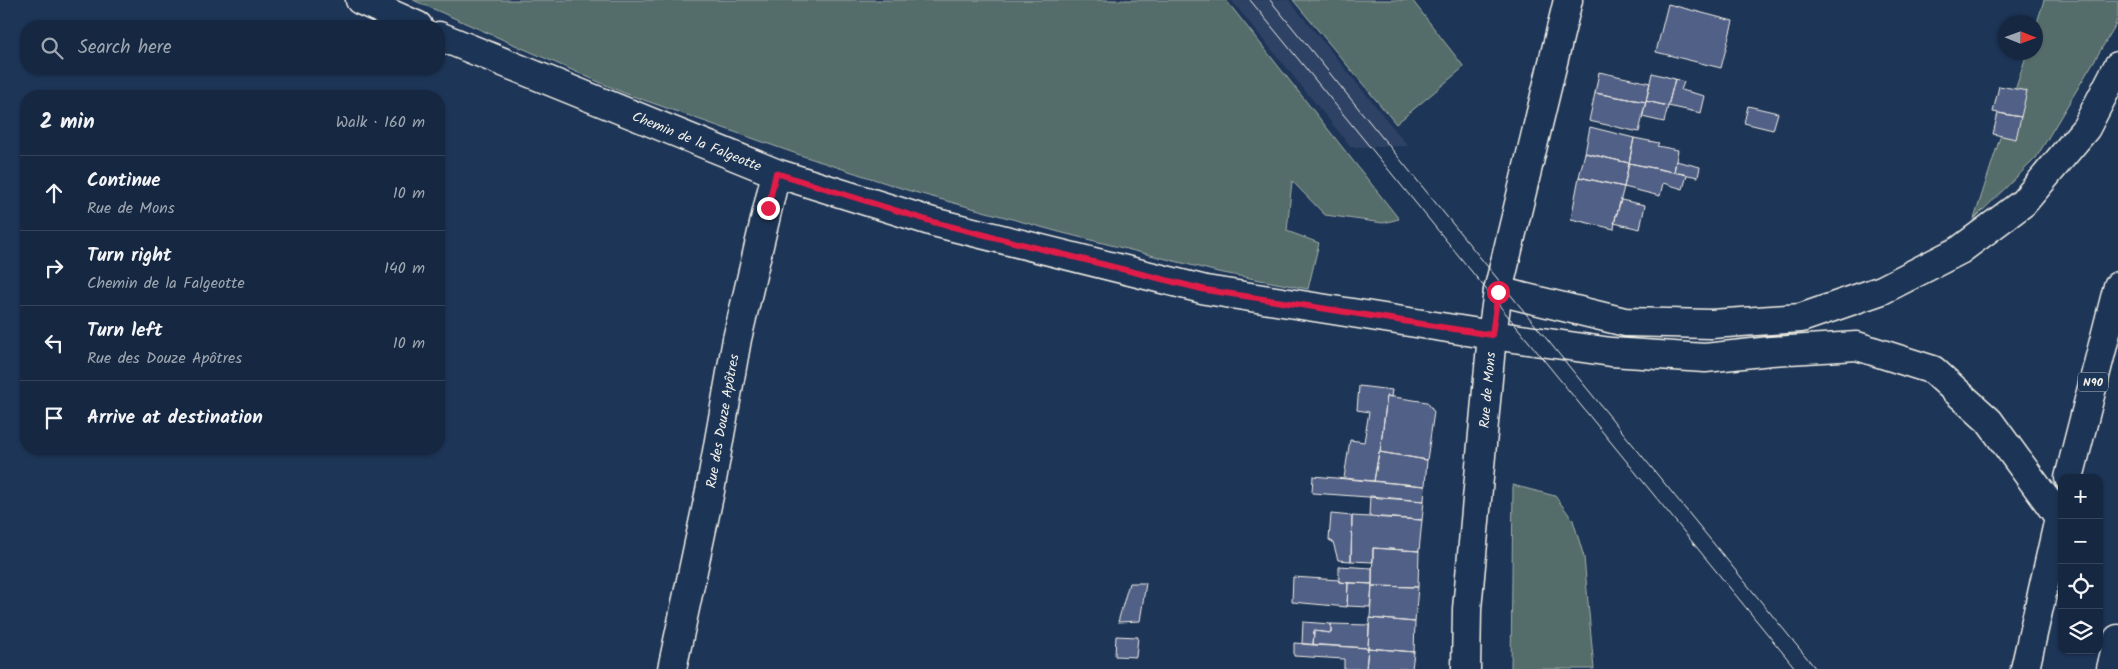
<!DOCTYPE html>
<html lang="en">
<head>
<meta charset="utf-8">
<style>
	body { margin:0; font-family:Kalam,sans-serif; background:#23344c; color:#f1f3f6 }
	.controls { position:absolute; right:15px; bottom:15px; display:grid; overflow:hidden; border-radius:10px; box-shadow:0 1px 4px #0004 }
	.controls button { width:45px; height:45px; display:grid; place-items:center; padding:0; border:0; border-bottom:1px solid #35445a; background:#162841; color:#f1f3f6; font:25px sans-serif }
	.compass { position:absolute; left:1998px; top:15px; width:45px; height:45px; border-radius:50%; background:#162841; box-shadow:0 1px 4px #0004; rotate:91deg }
	.stop { position:absolute; width:15px; height:15px; margin:-11px; border:4px solid #e11d48; border-radius:50%; background:#fff }
	.stop.end { background:#e11d48; border-color:#fff; box-shadow:0 1px 5px #0008 }
	.list { margin:0; padding:0; list-style:none }
	h2 { display:flex; justify-content:space-between; align-items:center; height:65px; margin:0; padding:0 20px; font-size:21px }
	h2 small { font-size:16px; font-weight:400; color:#9ea6b1 }
	.list li { display:grid; grid-template-columns:32px 1fr auto; gap:15px; align-items:center; box-sizing:border-box; height:75px; padding:0 20px; border-top:1px solid #35445a }
	.list b { display:block; font-size:19px; white-space:nowrap }
	.list p { margin:0; font-size:16px; white-space:nowrap; color:#9ea6b1 }
	.list em { font-size:16px; font-style:normal; color:#9ea6b1 }
	.icon { flex:none; width:28px; height:28px; fill:none; stroke:currentColor; stroke-width:2; stroke-linecap:round; stroke-linejoin:round }
	.map { position:relative; flex:none; width:2118px; height:669px; overflow:hidden }
	.search { position:absolute; background:#162841; box-shadow:0 1px 4px #0004; left:20px; top:20px; width:425px; height:55px; display:flex; align-items:center; gap:12px; box-sizing:border-box; padding:0 18px; border-radius:20px; color:#9ea6b1; font-size:19px }
	.panel { position:absolute; background:#162841; box-shadow:0 1px 4px #0004; left:20px; top:90px; width:425px; height:365px; border-radius:20px }
	.map>svg:first-child { display:block }
	.built { fill:#2d4265 }
	.green { fill:#556d6a; stroke:#a4afa9 }
	.building { fill:#516087; stroke:#f4f1e8 }
	.lines { fill:none; stroke-linecap:round; stroke-linejoin:round }
	.minor-casing { stroke:#f4f1e8; stroke-width:31 }
	.highway-casing { stroke:#f4f1e8; stroke-width:31 }
	.minor { stroke:#1d3557; stroke-width:28 }
	.highway { stroke:#1d3557; stroke-width:28 }
	.tram { stroke:#f4f1e8; stroke-width:1 }
	.route { stroke:#e11d48; stroke-width:6 }
	.labels { text-anchor:middle; stroke-width:4; stroke-linejoin:round; paint-order:stroke }
	.shield { fill:#1d3557; stroke:#b4b9bc; stroke-width:1 }
	.shield-label { font-size:12px; font-weight:bold; fill:#f4f1e8 }
	.street-label { font-size:14px; fill:#f4f1e8; stroke:#1d3557 }
</style>
</head>
<body>
<div class="map">
<svg width="2118" height="669" viewBox="0 0 2118 669">
	<rect width="100%" height="100%" fill="#1d3557"/>
	<filter id="ink" filterUnits="userSpaceOnUse"><feTurbulence type="fractalNoise" baseFrequency=".02" numOctaves="2"/><feDisplacementMap in="SourceGraphic" scale="10" xChannelSelector="R" yChannelSelector="G"/><feConvolveMatrix kernelMatrix="1 2 1 2 8 2 1 2 1" color-interpolation-filters="sRGB"/></filter>
	<g filter="url(#ink)">
		<path class="built" d="M1231 0H1289L1408 146 1351 147Z"/>
		<path class="green" d="M413 0H1226L1399 219 1383 223 1325 215 1292 181 1287 231 1319 243 1308 289 1218 272 1059 232 907 190 797 154 624 93Z
			M1293 0H1412L1464 67 1396 124Z
			M2044 0H2118V17L2115 26 2036 158 1974 219 2027 53 2036 52V26Z
			M1513 485 1555 496 1573 520 1584 557 1594 669H1511Z"/>
		<path class="building" d="M1668 4 1733 21 1721 68 1656 52Z
			M1599 72 1650 83 1646 102 1595 93Z
			M1652 73 1675 79 1668 106 1646 101Z
			M1675 79 1684 82 1681 90 1705 96 1701 113 1668 106Z
			M1999 86 2027 91 2021 117 1993 112Z
			M1595 93 1646 102 1639 132 1589 121Z
			M1646 101 1668 106 1664 122 1642 117Z
			M1748 106 1778 113 1773 130 1744 123Z
			M1998 113 2021 117 2016 139 1993 134Z
			M1590 127 1634 138 1629 163 1585 153Z
			M1634 138 1659 143 1657 146 1678 150 1674 172 1629 163Z
			M1585 153 1629 163 1624 187 1579 177Z
			M1676 161 1700 167 1698 177 1674 172Z
			M1629 163 1687 175 1683 189 1663 183 1660 196 1624 187Z
			M1579 177 1624 187 1617 214 1616 213 1614 229 1571 219Z
			M1621 200 1645 205 1640 229 1614 223Z
			M1359 386 1392 390 1391 397 1387 396 1380 452H1379L1374 481 1344 478 1350 440 1364 442 1369 412 1357 410Z
			M1387 396 1427 402 1434 412 1427 460 1380 452Z
			M1379 452 1427 460 1425 486 1374 481Z
			M1313 476 1425 486 1424 501 1312 493Z
			M1370 496 1424 501 1422 520 1369 516Z
			M1331 514 1352 516 1351 561 1338 560 1333 542 1329 540Z
			M1352 516 1422 520 1419 551 1373 548V562L1351 561Z
			M1373 548 1419 551 1418 587 1372 586Z
			M1339 566 1372 568V584L1339 582Z
			M1293 577 1339 580V582L1348 583 1347 607 1292 602Z
			M1129 583H1146L1140 621 1118 622Z
			M1348 583 1372 584 1370 607 1347 606Z
			M1372 586 1418 587 1415 622 1370 618Z
			M1370 618 1415 622 1414 652 1368 648Z
			M1303 622 1331 624V633L1314 631 1313 645 1302 644Z
			M1331 624 1369 625 1368 648 1313 645 1314 631 1331 633Z
			M1116 636 1138 637 1136 657 1115 656Z
			M1294 643 1368 648 1366 669H1344V659L1294 656Z
			M1368 648 1414 652 1412 669H1366Z"/>
		<g class="lines">
			<g class="minor-casing">
				<path id="minor" d="M360 0 418 26
					M439 36 776 173 933 222 1206 290 1492 335
					M672 669 710 491 737 339 776 173
					M1466 669 1467 609 1492 335 1498 291 1568 0"/>
			</g>
			<g class="highway-casing">
				<path id="highway" d="M1498 291 1625 322 1711 324 1801 318 1882 290 1960 250 2023 203 2086 128 2118 66
					M1492 335 1611 352 1705 358 1771 351 1857 346 1933 370 1989 421 2059 517
					M2069 478 2118 286
					M2025 669 2062 505
					M2111 669 2118 639"/>
			</g>
			<use href="#minor" class="minor"/>
			<use href="#highway" class="highway"/>
			<path class="tram" d="M1250 0 1796 669
				M1270 0 1816 669"/>
		</g>
	</g>
	<g class="lines" filter="url(#ink)">
		<path class="route" d="M768 208 776 173 933 222 1206 290 1492 335 1498 292"/>
	</g>
	<g class="labels">
		<rect class="shield" x="2078" y="372.5" width="30" height="19" rx="4"/>
		<g class="shield-label">
			<text x="2093" y="386">N90</text>
		</g>
		<g class="street-label">
			<text transform="translate(697 141) rotate(22)" y="5">Chemin de la Falgeotte</text>
			<text transform="translate(1487 390) rotate(-85)" y="5">Rue de Mons</text>
			<text transform="translate(722 421) rotate(-80)" y="5">Rue des Douze Apôtres</text>
		</g>
	</g>
</svg>
<div class="controls">
<button>+</button>
<button>−</button>
<button><svg class="icon" aria-label="locate" viewBox="0 0 24 24"><circle cx="12" cy="12" r="6"/><path d="M12 2v4M12 18v4M2 12h4M18 12h4"/></svg></button>
<button><svg class="icon" aria-label="layers" viewBox="0 0 24 24"><path d="M12 4l9 5-9 5-9-5zM3 14l9 5 9-5"/></svg></button>
</div>
<svg class="compass" viewBox="-18 -18 36 36"><path d="M0-13l5 13h-10z" fill="#e53935"/><path d="M0 13l5-13h-10z" fill="#9ea6b1"/></svg>
<div class="stop" style="left:1498px;top:292px"></div>
<div class="stop end" style="left:768px;top:208px"></div>
<div class="search"><svg class="icon" aria-label="search" viewBox="0 0 24 24"><circle cx="10" cy="10" r="6"/><path d="M15 15l6 6"/></svg>Search here</div>
<section class="panel">
<h2>2 min<small>Walk · 160 m</small></h2>
<ul class="list">
<li><svg class="icon" aria-label="ahead" viewBox="0 0 24 24"><path d="M12 20V5M6 11l6-6 6 6"/></svg><div><b>Continue</b><p>Rue de Mons</p></div><em>10 m</em></li>
<li><svg class="icon" aria-label="right" viewBox="0 0 24 24"><path d="M7 20v-9h11M14 6l5 5-5 5"/></svg><div><b>Turn right</b><p>Chemin de la Falgeotte</p></div><em>140 m</em></li>
<li><svg class="icon" aria-label="left" viewBox="0 0 24 24"><path d="M17 20v-9H6M10 6l-5 5 5 5"/></svg><div><b>Turn left</b><p>Rue des Douze Apôtres</p></div><em>10 m</em></li>
<li><svg class="icon" aria-label="arrive" viewBox="0 0 24 24"><path d="M6 21V4h12l-3 4 3 4H6"/></svg><div><b>Arrive at destination</b></div></li>
</ul>
</section>
</div>
</body>
</html>
